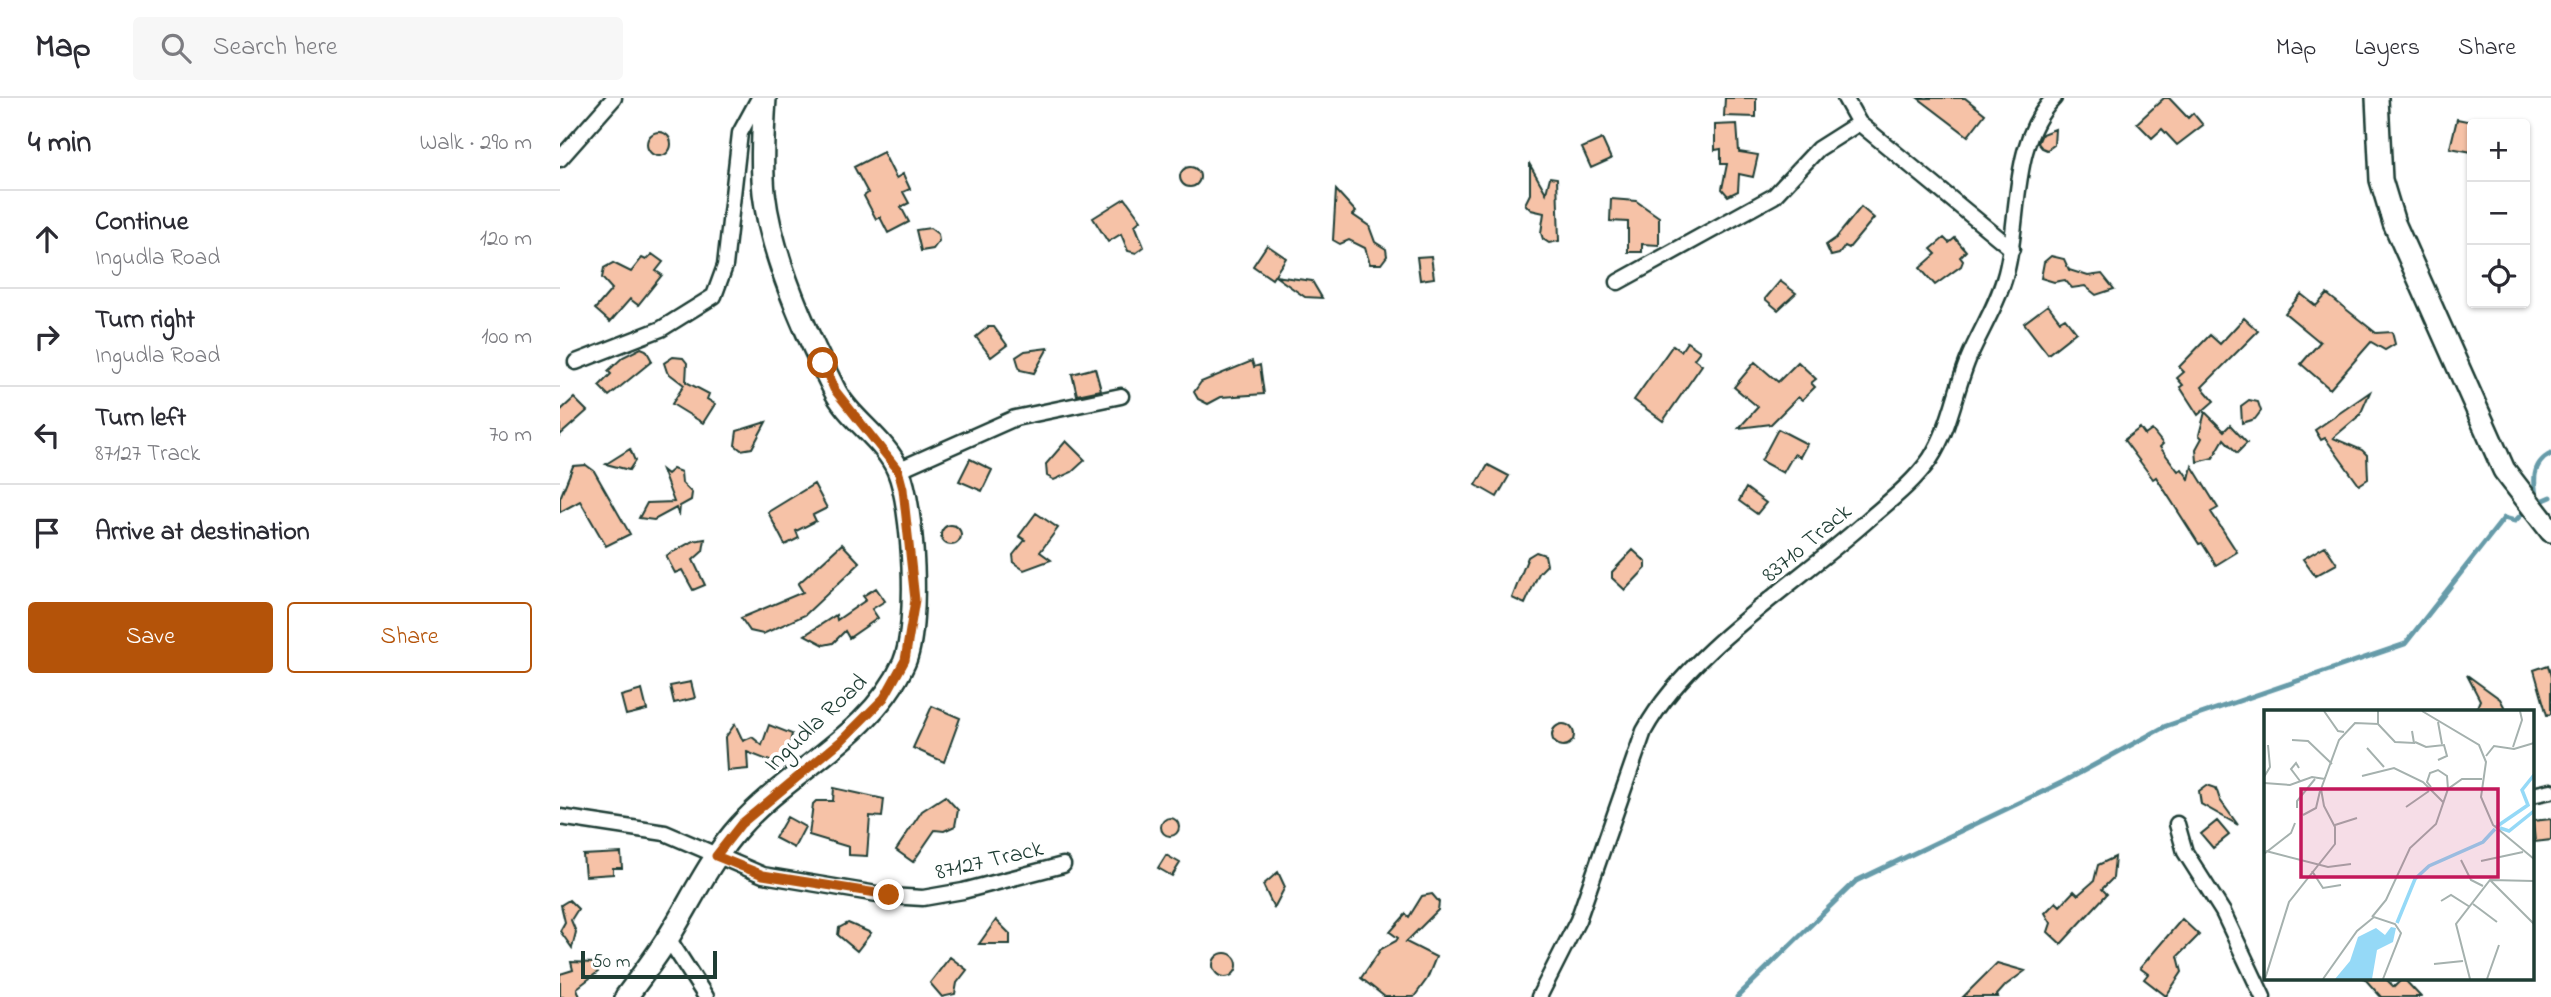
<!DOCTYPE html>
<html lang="en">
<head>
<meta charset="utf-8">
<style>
	body { margin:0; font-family:"Indie Flower",sans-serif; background:#f7f7f7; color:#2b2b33 }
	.controls { position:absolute; right:21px; top:21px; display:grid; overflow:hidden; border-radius:7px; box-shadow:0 2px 5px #0004 }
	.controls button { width:63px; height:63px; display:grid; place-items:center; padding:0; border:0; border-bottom:2px solid #e1e1e2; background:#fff; color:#2b2b33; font:35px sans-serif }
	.scale { position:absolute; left:21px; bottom:18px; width:136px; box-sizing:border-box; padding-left:7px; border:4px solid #1f3d34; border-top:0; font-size:19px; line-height:24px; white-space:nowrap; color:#1f3d34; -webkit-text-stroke:5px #fff; paint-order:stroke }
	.stop { position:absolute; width:21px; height:21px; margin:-16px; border:5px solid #b45309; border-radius:50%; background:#fff }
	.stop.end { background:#b45309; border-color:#fff; box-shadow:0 2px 7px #0008 }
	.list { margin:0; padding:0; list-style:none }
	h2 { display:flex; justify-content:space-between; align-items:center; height:91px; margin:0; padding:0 28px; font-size:30px }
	h2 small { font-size:23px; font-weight:400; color:#7c7c81 }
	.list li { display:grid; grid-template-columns:46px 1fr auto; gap:21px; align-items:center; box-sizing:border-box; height:98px; padding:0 28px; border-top:2px solid #e1e1e2 }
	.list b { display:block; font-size:26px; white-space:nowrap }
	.list p { margin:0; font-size:23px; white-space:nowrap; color:#7c7c81 }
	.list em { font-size:23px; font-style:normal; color:#7c7c81 }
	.actions { display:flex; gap:14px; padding:21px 28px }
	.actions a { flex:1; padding:16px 0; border:2px solid #b45309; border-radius:7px; text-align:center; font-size:24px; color:#b45309 }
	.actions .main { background:#b45309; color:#fff }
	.icon { flex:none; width:38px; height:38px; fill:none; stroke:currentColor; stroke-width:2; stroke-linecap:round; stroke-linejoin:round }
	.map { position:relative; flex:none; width:1991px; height:899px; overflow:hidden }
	header { display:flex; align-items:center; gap:42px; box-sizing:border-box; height:98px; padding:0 35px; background:#fff; border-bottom:2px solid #e1e1e2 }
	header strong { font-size:33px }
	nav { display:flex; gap:38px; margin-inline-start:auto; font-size:24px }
	.search { width:490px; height:63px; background:#f7f7f7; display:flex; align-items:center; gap:18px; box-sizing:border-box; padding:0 24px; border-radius:7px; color:#7c7c81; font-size:26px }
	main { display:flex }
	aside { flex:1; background:#fff }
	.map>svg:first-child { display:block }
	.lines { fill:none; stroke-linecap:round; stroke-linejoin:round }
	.stream { stroke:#669ba9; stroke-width:5 }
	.building { fill:#f6c2a7; stroke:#1f3d34; stroke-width:2 }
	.street-casing { stroke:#1f3d34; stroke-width:19 }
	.secondary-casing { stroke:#1f3d34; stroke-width:26 }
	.street { stroke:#fff; stroke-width:14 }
	.secondary { stroke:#fff; stroke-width:21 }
	.route { stroke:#b45309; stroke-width:9 }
	.labels { text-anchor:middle; stroke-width:7; stroke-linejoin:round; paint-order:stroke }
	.street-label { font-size:24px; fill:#1f3d34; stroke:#fff }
	.inset-river { fill:none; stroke:#95d9f7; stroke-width:3.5 }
	.inset-road { fill:none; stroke:#a5b1ae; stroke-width:2 }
	.view { fill:#c2185b; fill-opacity:0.15; stroke:#c2185b; stroke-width:3.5 }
	.inset-edge { fill:none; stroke:#1f3d34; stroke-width:3.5 }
</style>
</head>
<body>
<header>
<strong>Map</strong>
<div class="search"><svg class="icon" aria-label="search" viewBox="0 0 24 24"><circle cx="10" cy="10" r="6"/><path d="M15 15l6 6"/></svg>Search here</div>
<nav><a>Map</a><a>Layers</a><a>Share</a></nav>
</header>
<main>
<aside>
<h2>4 min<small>Walk · 290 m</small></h2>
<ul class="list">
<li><svg class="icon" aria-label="ahead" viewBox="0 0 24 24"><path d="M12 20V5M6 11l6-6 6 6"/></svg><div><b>Continue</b><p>Ingudla Road</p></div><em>120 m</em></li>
<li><svg class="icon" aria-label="right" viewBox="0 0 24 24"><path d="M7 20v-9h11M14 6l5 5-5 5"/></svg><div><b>Turn right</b><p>Ingudla Road</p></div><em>100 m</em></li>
<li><svg class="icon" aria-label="left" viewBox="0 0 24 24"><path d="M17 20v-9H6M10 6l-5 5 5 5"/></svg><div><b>Turn left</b><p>87127 Track</p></div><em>70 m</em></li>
<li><svg class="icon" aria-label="arrive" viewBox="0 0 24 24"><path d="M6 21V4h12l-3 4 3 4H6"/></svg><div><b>Arrive at destination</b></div></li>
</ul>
<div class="actions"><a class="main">Save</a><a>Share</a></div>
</aside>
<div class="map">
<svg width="1991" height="899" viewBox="0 0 1991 899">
	<rect width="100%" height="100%" fill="#fff"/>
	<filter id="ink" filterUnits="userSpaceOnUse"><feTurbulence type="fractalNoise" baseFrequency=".0143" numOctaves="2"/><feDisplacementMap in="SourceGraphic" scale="14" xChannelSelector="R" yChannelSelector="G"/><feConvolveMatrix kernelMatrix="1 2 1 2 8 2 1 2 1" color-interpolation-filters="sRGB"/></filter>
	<g filter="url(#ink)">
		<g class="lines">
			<path class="stream" d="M1991 356C1970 366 1974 386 1977 405L1991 399
				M1177 899 1296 783 1503 684 1606 628 1845 546 1944 420 1955 423 1964 414"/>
		</g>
		<path class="building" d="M1165 0H1196V19L1164 18Z
			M1358 0H1405L1425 16 1408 38Z
			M1604 0H1609L1628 20 1633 15 1643 27 1617 47 1602 31 1592 40 1577 25Z
			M1897 21 1912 24V54L1890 50Z
			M1177 26 1179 54 1198 57 1193 79 1179 76 1178 93 1168 98 1162 91 1167 66H1161V51L1155 52V27Z
			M1495 31 1494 47 1487 52 1482 50 1478 45 1482 36Z
			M87 46a12 12 0 1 1 24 0a12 12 0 1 1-24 0Z
			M1042 41 1051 61 1031 70 1022 50Z
			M323 54 336 80 343 76 350 91 343 94 349 105 341 109 349 124 328 135 320 119 316 121 304 98 308 95 294 69Z
			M970 67 986 95 990 79 997 80 999 143 989 145 983 141 981 135 984 115 971 112 965 106 970 96Z
			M620 79a10 10 0 1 1 20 0a10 10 0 1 1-20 0Z
			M776 92 796 114 793 117 809 128 815 144 826 151 827 158 821 166H810L805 150 789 142 780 146 773 142Z
			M565 100 581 122 575 127 584 149 576 155 568 153 561 136 548 144 533 120Z
			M1051 101 1076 103 1099 119V147L1082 146V154H1068V124L1050 123Z
			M1301 109 1314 120 1289 150 1285 148 1279 156 1271 158 1266 147 1276 140Z
			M370 130 378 136 379 143 373 151 361 153 356 132Z
			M1384 140 1389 145 1395 140 1406 153 1400 159 1403 163 1401 168 1375 187 1360 170 1376 156 1371 151Z
			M707 147 726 160 712 181 693 168Z
			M92 156 103 164 96 173 102 177 78 207 70 201 50 224 35 211 52 191 42 180 44 170 53 165 71 174 82 160 86 162Z
			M871 158 874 180 860 182 857 159Z
			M1491 158 1504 161 1509 172 1528 178 1542 176 1554 191 1536 197 1525 188 1512 190 1505 182 1494 184 1481 180 1484 164Z
			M715 178 752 183 762 200 745 199Z
			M1220 183 1236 195 1218 212 1205 201Z
			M1741 196 1756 208 1767 196 1816 235 1832 234 1835 246 1825 252 1811 244 1770 291 1741 266 1760 244 1725 215Z
			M1488 207 1500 223 1505 220 1516 234 1488 256 1464 225Z
			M1684 220 1698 233 1642 289 1654 303 1638 317 1620 289 1623 287 1617 280 1624 274 1619 269 1650 237 1660 246Z
			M428 229H434L447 247 431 259 416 239Z
			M1127 244 1140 253 1134 261 1142 267 1103 323 1074 302 1113 247 1121 253Z
			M81 250 86 252 92 263 49 298 39 288 51 276 48 273 63 259Z
			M488 250 474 275 460 272 456 259 465 253Z
			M113 259 123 260 127 265 126 284 149 296 147 301 155 306 143 325 112 306 124 287 107 274 104 265Z
			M692 263 694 269 700 267 704 296 661 299 648 306 638 301 634 294 641 284Z
			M1195 264 1218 284 1238 264 1256 281 1251 285 1255 289 1242 302 1238 299 1211 326 1179 330 1198 309 1174 289Z
			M535 270 541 292 517 297 512 276Z
			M1810 294 1800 317 1773 340 1802 352 1807 357 1808 381 1799 387 1765 340 1761 342 1755 332Z
			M14 300 27 313 0 337V313Z
			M1689 302 1698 304 1701 313 1695 321 1682 325 1681 308Z
			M1645 314 1664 333 1670 327 1687 345 1677 355 1664 341 1653 360 1637 364 1636 351 1642 340 1639 337Z
			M206 324 192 350 181 352 175 347 177 333Z
			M1580 330 1585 337 1592 332 1603 346 1600 349 1618 373 1622 371 1629 381 1632 368 1658 410 1651 414 1677 454 1656 467 1642 445 1639 446 1596 379 1593 381 1564 342Z
			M1218 331 1247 346 1240 359 1234 356 1223 375 1201 363Z
			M506 343 525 362 512 374 494 382 487 378 486 366Z
			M70 351 75 363 69 372 46 366Z
			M410 361 432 372 422 393 399 383Z
			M26 367 34 373 70 436 46 448 20 403 0 414V400L13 368Z
			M928 367 949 378 937 399 916 387Z
			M113 371 121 374 122 385 132 395 131 402 120 408 119 418 116 410 94 422 79 420 87 405 114 404 102 372 107 376Z
			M254 386 267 410 253 417 256 423 236 433 239 440 225 447 208 414Z
			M1186 390 1206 405 1197 416 1179 403Z
			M476 415 498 430 480 454 491 462 464 472 454 465 453 457 465 442 459 438Z
			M381 437a10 10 0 1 1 20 0a10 10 0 1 1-20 0Z
			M145 441 143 453 133 462 145 487 133 492 122 472 115 475 106 458 133 443Z
			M282 446 300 465 245 517 203 536 190 533 181 520 243 494 238 486Z
			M1765 448 1777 466 1755 478 1743 461Z
			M1073 452 1086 464V470L1065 492 1052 480V474Z
			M976 454 985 457 987 467 979 475 965 506 952 500 968 459Z
			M316 490 325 503 312 511 318 520 289 540 285 533 273 545 264 547 245 537 276 517 277 522 306 502 303 498Z
			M1988 567 1991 579V616L1987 617 1974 572Z
			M1907 577 1940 601 1947 614H1915L1920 602Z
			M131 584 135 600 114 605 110 588Z
			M82 592 87 612 66 617 61 598Z
			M372 608 400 620 384 664 353 650Z
			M992 637a11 11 0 1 1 22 0a11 11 0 1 1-22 0Z
			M175 626 183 643 192 639 202 647 209 627 232 636 226 662 221 660 220 663 223 668 187 654 188 671 167 673 165 640Z
			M1647 687 1656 690 1660 702 1678 727 1641 706 1639 693Z
			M274 690 324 701 322 719 310 718 307 758 289 757V749L249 737 253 706 256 703H273Z
			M385 698 398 712 395 728 384 733 375 732 353 764 336 752 362 713Z
			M227 719 245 729 234 750 215 740Z
			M601 729a9 9 0 1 1 18 0a9 9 0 1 1-18 0Z
			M1991 721V742L1975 744 1973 723Z
			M1657 723 1669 737 1653 750 1641 736Z
			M61 755 62 770H53V776L25 778 23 757Z
			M606 757 620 765 612 778 598 770Z
			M1555 759 1553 780 1542 791 1547 796 1501 846 1488 834 1491 825 1485 815 1496 804 1500 808 1514 793 1518 797 1534 783 1538 767Z
			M718 774 725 789 714 810 703 787Z
			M872 796 879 804 878 812 846 844 876 859 867 881 854 899H825L801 880 821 851 836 843 838 840 830 834 846 816 849 819 862 798Z
			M9 802 18 811 11 822 16 834 12 850 0 833 5 824 1 807Z
			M1622 821 1639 837 1618 858 1622 874 1606 898 1584 881 1588 876 1580 870Z
			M436 822 450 836V846H419Z
			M288 825 311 835 297 853 278 837 279 830Z
			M653 867a12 12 0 1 1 24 0a12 12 0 1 1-24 0Z
			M390 859 407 872 397 885 395 896 382 899 370 885Z
			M11 864 34 865 38 874 17 890 20 899H0V876L13 872Z
			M1437 865 1465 873 1446 887 1437 897 1438 899H1403Z
			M1804 880H1825L1834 889 1843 880 1861 899H1821Z"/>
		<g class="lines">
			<g class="street-casing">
				<path id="street" d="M1285 0 1299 25 1452 151
					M0 61 54 0
					M1058 184 1214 98 1258 51 1299 25
					M16 264 101 231 154 198 165 168 180 35 199 0
					M338 372 455 320 561 298
					M1972 697 1991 693
					M0 719 105 735 203 777 329 798 363 800 403 793 503 767
					M1617 726 1625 754 1663 814 1703 899
					M108 840 146 899
					M979 899 1018 822 1084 633C1128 552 1240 483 1310 420 1331 402 1354 384 1370 361 1391 329 1395 291 1410 257 1422 230 1438 205 1446 175 1461 118 1450 45 1494 0"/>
			</g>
			<g class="secondary-casing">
				<path id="secondary" d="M1817 0 1821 82 1834 125 1944 372 1991 433
					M66 899C83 876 100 854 114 830 135 795 152 759 180 728 231 671 311 638 344 565 360 529 354 409 338 372 324 340 288 321 273 289 245 233 211 158 204 95 201 64 203 31 205 0"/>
			</g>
			<use href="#street" class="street"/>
			<use href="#secondary" class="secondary"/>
		</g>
	</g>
	<g class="lines" filter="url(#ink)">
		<path class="route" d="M263 265 274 291 338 372 343 391 355 502 345 562 324 600 281 643 181 726 156 758 203 777 329 797"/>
	</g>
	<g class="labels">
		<g class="street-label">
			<text transform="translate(1246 444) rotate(-40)" y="8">83710 Track</text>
			<text transform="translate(255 624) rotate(-43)" y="8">Ingudla Road</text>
			<text transform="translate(429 761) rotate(-13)" y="8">87127 Track</text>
		</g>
	</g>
	<g transform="translate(1704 612)">
		<rect width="270" height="270" fill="#fff"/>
		<path d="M127 217 132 218 129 232 113 240 108 269H71L86 251 94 227 112 218 121 225Z" fill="#95d9f7"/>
		<path class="inset-river" d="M232 117 264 95 258 80 270 65M236 118 245 121 270 101M133 213 151 169 165 156 219 132 231 119"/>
		<path class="inset-road" d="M60 1 74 21 80 22M158 1 215 35 222 52 217 87 229 115 270 149M174 12 178 34M114 14 131 32 150 33 148 21M28 30 44 31 68 54M151 32 162 37 180 35 183 46 174 50M249 37 258 10 256 1M103 38 120 57M222 46 230 36 250 39 270 33M35 58 32 53 27 59 36 71M98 66 130 58 159 72 180 93M0 67 6 57 4 35M0 73 26 75 48 67 61 69M167 77 163 72 166 63 174 60 183 66 184 79M142 97 165 81M33 98V91L51 69M39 105 52 98 56 81M71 115 93 108M2 141 64 157 87 154M0 144 27 123 31 113M197 150 207 170 219 176M217 151 259 142M48 161 59 178 77 175M226 170 270 214M177 191 187 185 206 197M209 194 233 212M108 207 122 190 146 138 172 114 184 79 198 69H218M170 254 199 251M1 269 25 192 71 134V117L60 96 57 79 75 30 91 13 114 14V1M59 269 93 221 110 207 131 214 137 223 119 269M206 269 192 214 226 170 270 171M223 269 235 235"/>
		<path class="view" d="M37 79H234V167H37Z"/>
		<rect width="270" height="270" class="inset-edge"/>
	</g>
</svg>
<div class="controls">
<button>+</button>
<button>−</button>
<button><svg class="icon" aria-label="locate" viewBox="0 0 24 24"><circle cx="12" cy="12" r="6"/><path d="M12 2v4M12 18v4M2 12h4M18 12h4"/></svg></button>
</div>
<div class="scale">50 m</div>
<div class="stop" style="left:263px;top:265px"></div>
<div class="stop end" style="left:329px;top:797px"></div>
</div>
</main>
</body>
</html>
